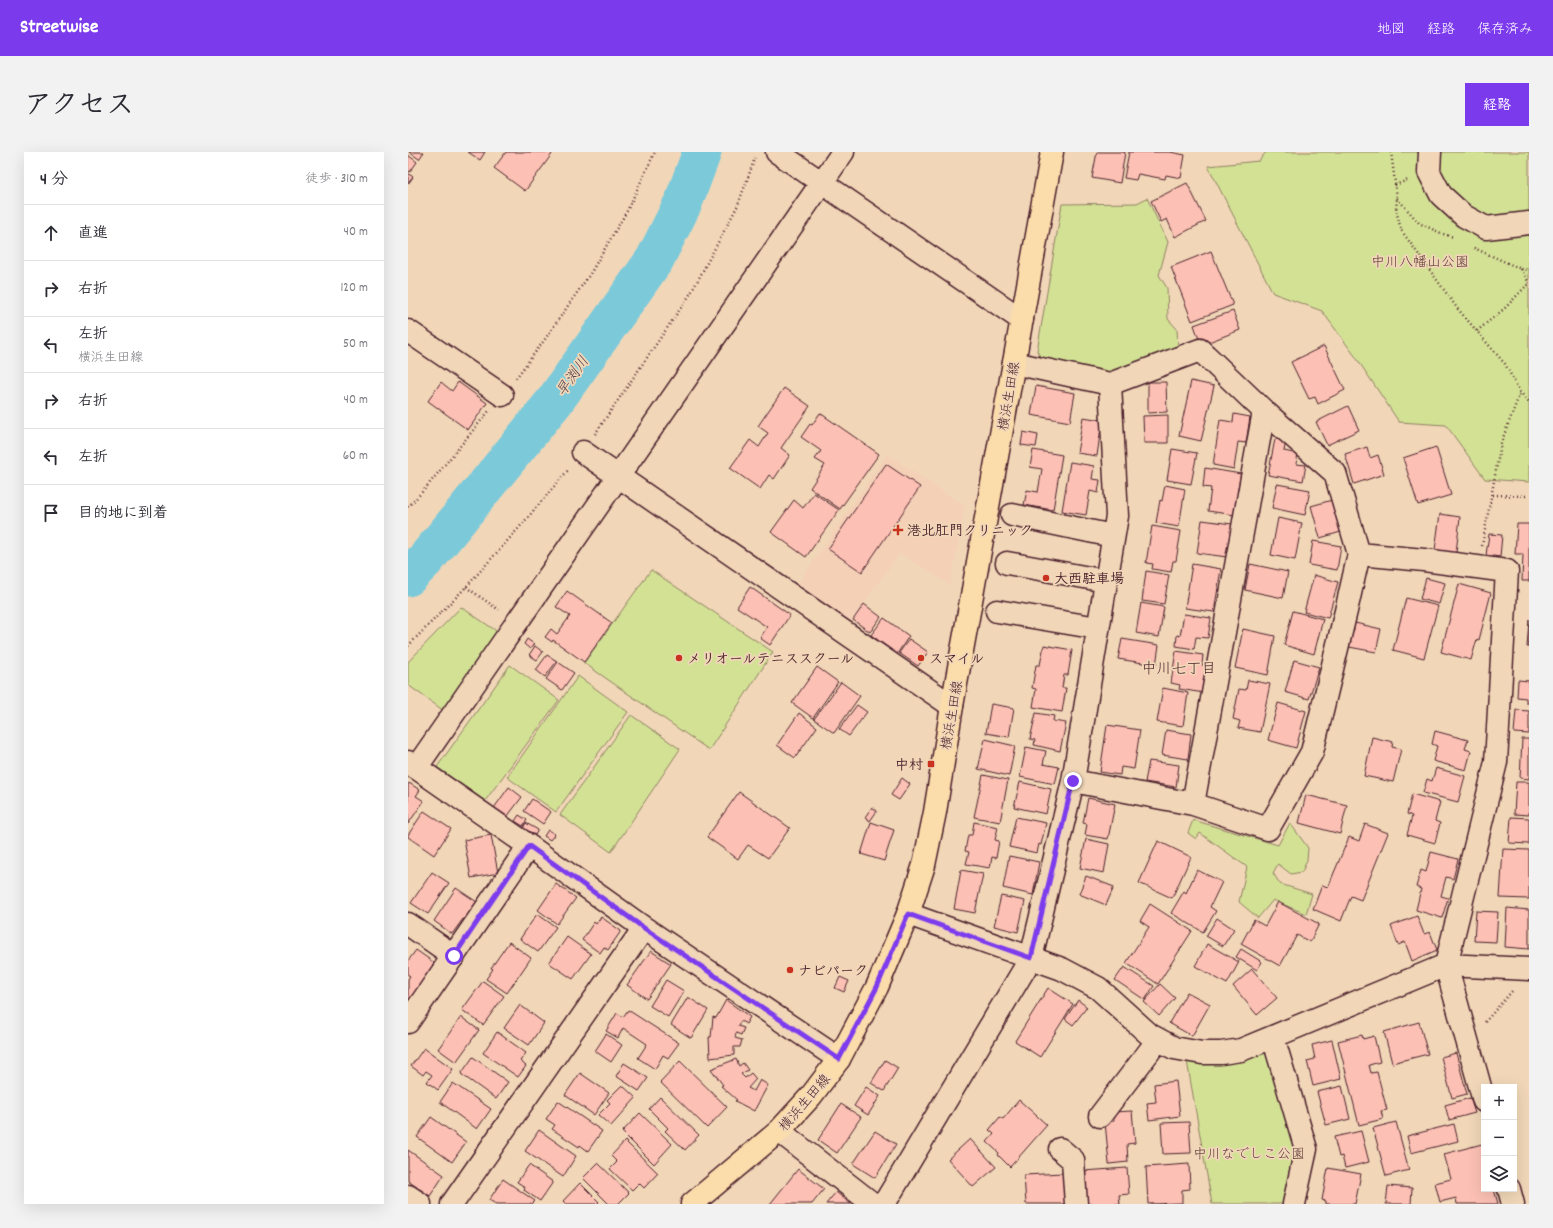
<!DOCTYPE html>
<html lang="ja">
<head>
<meta charset="utf-8">
<style>
	body { margin:0; font-family:Dekko,"Klee One",sans-serif; background:#f2f2f3; color:#2b2b33 }
	.controls { position:absolute; right:12px; bottom:12px; display:grid; overflow:hidden; border-radius:0px; box-shadow:0 4px 16px #0002 }
	.controls button { width:36px; height:36px; display:grid; place-items:center; padding:0; border:0; border-bottom:1px solid #e1e1e2; background:#fff; color:#2b2b33; font:20px sans-serif }
	.stop { position:absolute; width:12px; height:12px; margin:-9px; border:3px solid #7c3aed; border-radius:50%; background:#fff }
	.stop.end { background:#7c3aed; border-color:#fff; box-shadow:0 1px 4px #0008 }
	.list { margin:0; padding:0; list-style:none }
	h2 { display:flex; justify-content:space-between; align-items:center; height:52px; margin:0; padding:0 16px; font-size:17px }
	h2 small { font-size:13px; font-weight:400; color:#7c7c81 }
	.list li { display:grid; grid-template-columns:26px 1fr auto; gap:12px; align-items:center; box-sizing:border-box; height:56px; padding:0 16px; border-top:1px solid #e1e1e2 }
	.list b { display:block; font-size:15px; white-space:nowrap }
	.list p { margin:0; font-size:13px; white-space:nowrap; color:#7c7c81 }
	.list em { font-size:13px; font-style:normal; color:#7c7c81 }
	.icon { flex:none; width:22px; height:22px; fill:none; stroke:currentColor; stroke-width:2; stroke-linecap:round; stroke-linejoin:round }
	.map { position:relative; flex:none; width:1121px; height:1052px; overflow:hidden; border-radius:0px }
	header { display:flex; align-items:center; gap:24px; box-sizing:border-box; height:56px; padding:0 20px; background:#7c3aed; color:#fff }
	header strong { font-size:19px }
	nav { display:flex; gap:22px; margin-inline-start:auto; font-size:14px }
	.intro { display:flex; align-items:center; justify-content:space-between; box-sizing:border-box; height:96px; padding:0 24px }
	h1 { margin:0; font-size:28px }
	.button { padding:10px 18px; border-radius:0px; background:#7c3aed; color:#fff; font-size:14px; font-weight:700 }
	main { display:flex; gap:24px; padding:0 24px }
	aside { flex:1; background:#fff; border-radius:0px; box-shadow:0 4px 16px #0002 }
	.map>svg:first-child { display:block }
	.built { fill:#f4d0b7 }
	.green { fill:#d3e195; stroke:#8e8060 }
	.lines { fill:none; stroke-linecap:round; stroke-linejoin:round }
	.river { stroke:#7cc9da; stroke-width:39 }
	.building { fill:#fcc1b4; stroke:#4a1f2b }
	.minor-casing { stroke:#4a1f2b; stroke-width:25 }
	.major-casing { stroke:#4a1f2b; stroke-width:25 }
	.path { stroke:#4a1f2b; stroke-width:2.5; stroke-dasharray:1 3; stroke-linecap:butt }
	.minor { stroke:#f1d7b8; stroke-width:22 }
	.major { stroke:#fbddab; stroke-width:22 }
	.route { stroke:#7c3aed; stroke-width:5 }
	.poi-dot { fill:#c8321e; stroke:#f1d7b8; stroke-width:1.5 }
	.labels { text-anchor:middle; stroke-width:3.5; stroke-linejoin:round; paint-order:stroke }
	.park-label { font-size:14px; fill:#5f3c3b; stroke:#f1d7b8 }
	.street-label { font-size:14px; fill:#4a1f2b; stroke:#f1d7b8 }
	.poi-label { font-size:14px; font-weight:bold; fill:#4a1f2b; stroke:#f1d7b8; text-anchor:start }
	.water-label { font-size:15px; font-style:italic; fill:#54414e; stroke:#f1d7b8 }
	.neighbourhood-label { font-size:15px; fill:#4a1f2b; stroke:#f1d7b8 }
</style>
</head>
<body>
<header>
<strong>Streetwise</strong>
<nav><a>地図</a><a>経路</a><a>保存済み</a></nav>
</header>
<div class="intro"><h1>アクセス</h1><a class="button">経路</a></div>
<main>
<aside>
<h2>4 分<small>徒歩 · 310 m</small></h2>
<ul class="list">
<li><svg class="icon" aria-label="ahead" viewBox="0 0 24 24"><path d="M12 20V5M6 11l6-6 6 6"/></svg><div><b>直進</b></div><em>40 m</em></li>
<li><svg class="icon" aria-label="right" viewBox="0 0 24 24"><path d="M7 20v-9h11M14 6l5 5-5 5"/></svg><div><b>右折</b></div><em>120 m</em></li>
<li><svg class="icon" aria-label="left" viewBox="0 0 24 24"><path d="M17 20v-9H6M10 6l-5 5 5 5"/></svg><div><b>左折</b><p>横浜生田線</p></div><em>50 m</em></li>
<li><svg class="icon" aria-label="right" viewBox="0 0 24 24"><path d="M7 20v-9h11M14 6l5 5-5 5"/></svg><div><b>右折</b></div><em>40 m</em></li>
<li><svg class="icon" aria-label="left" viewBox="0 0 24 24"><path d="M17 20v-9H6M10 6l-5 5 5 5"/></svg><div><b>左折</b></div><em>60 m</em></li>
<li><svg class="icon" aria-label="arrive" viewBox="0 0 24 24"><path d="M6 21V4h12l-3 4 3 4H6"/></svg><div><b>目的地に到着</b></div></li>
</ul>
</aside>
<div class="map">
<svg width="1121" height="1052" viewBox="0 0 1121 1052">
	<rect width="100%" height="100%" fill="#f1d7b8"/>
	<filter id="ink" filterUnits="userSpaceOnUse"><feTurbulence type="fractalNoise" baseFrequency=".025" numOctaves="2"/><feDisplacementMap in="SourceGraphic" scale="8" xChannelSelector="R" yChannelSelector="G"/><feConvolveMatrix kernelMatrix="1 2 1 2 8 2 1 2 1" color-interpolation-filters="sRGB"/></filter>
	<g filter="url(#ink)">
		<path class="built" d="M479 302 557 354 542 433 492 401 442 470 387 436Z"/>
		<path class="green" d="M858 0H1121V330L1077 327 1038 273 991 270 947 204 914 159 865 141 800 14 851 9Z
			M739 46 760 90 751 123 759 136 760 167 769 177 770 198 704 222 634 208 629 199 654 52 729 51Z
			M243 418 365 500 301 598 176 511Z
			M53 455 90 480 36 559 0 533V510Z
			M102 513 151 548 77 649 29 615Z
			M170 524 220 560 148 660 99 625Z
			M223 563 272 597 203 700 152 663Z
			M785 668 870 693 882 671 900 696 899 708 894 720 883 722 870 712 865 721 872 732 904 742 898 762 865 748 850 766 831 750 839 715 792 681 788 687 780 681Z
			M860 897 888 997 879 1052H804L779 909Z"/>
		<g class="lines">
			<path class="river" d="M0 425 17 408 146 250 247 107 275 51 294 0"/>
		</g>
		<path class="building" d="M1 0H16L11 7Z
			M60 0H77L72 8Z
			M98 0H142L144 2 117 39 86 16Z
			M689 0H717L712 31 684 26Z
			M721 0H762L777 3 773 26 758 23 757 27 730 22 728 28 716 26Z
			M0 3 9 10 2 20 0 19Z
			M0 21 5 25 0 32Z
			M779 31 798 69 767 85 759 67 753 70 743 49Z
			M803 99 825 153 784 169 763 115Z
			M825 159 832 178 793 193 786 173Z
			M916 194 937 238 910 252 907 245 901 247 883 210Z
			M783 229 806 234 793 289 771 284Z
			M33 230 44 239 50 230 79 251 60 278 20 249Z
			M740 230H758L759 260 740 261Z
			M628 234 667 241 662 270 623 263Z
			M376 236 402 254 373 296 382 303 366 327 361 323 352 337 322 316 342 288 351 295 360 281 350 274Z
			M940 254 951 278 919 293 908 270Z
			M412 261 471 302 432 357 402 336 417 313 407 307 413 299 393 285 402 272 404 273Z
			M826 262 842 265 838 291 830 290 826 317 805 313 812 268 825 270Z
			M760 263V291H736L735 264Z
			M675 265 694 268 689 304 669 301Z
			M615 280 630 283 628 295 613 293Z
			M867 287 878 289 876 299 890 302 888 312 898 313 895 329 860 323Z
			M959 295 962 306 970 303 976 322 946 332 937 302Z
			M1028 295 1043 343 1010 353 995 306Z
			M764 297 789 301 783 332 759 328Z
			M625 298 654 303 645 358 616 353 619 338 630 340 634 317 622 315Z
			M662 310 686 314 684 327 692 328 690 341 682 339 678 363 654 359Z
			M478 312 512 335 454 420 420 397Z
			M797 316 833 322 827 363 800 359 803 336 795 335Z
			M869 332 902 338 897 363 864 356Z
			M757 333 777 337 771 375 748 371 752 348 754 349Z
			M406 341 431 358 398 405 363 380 386 348 395 356Z
			M924 348 933 380 912 386 903 354Z
			M1032 362 1052 365 1048 401 1027 398Z
			M870 366 894 371 887 408 863 403Z
			M794 368 824 372 819 405 789 401Z
			M1109 372H1121V429H1114L1115 402H1107Z
			M744 374 773 379 768 409H765L763 420 744 417 745 412 738 411Z
			M1081 382 1094 383 1092 405 1078 403Z
			M905 389 933 394 929 418 901 413Z
			M784 412 813 417 806 460 777 456Z
			M842 412 880 420 875 446 837 438Z
			M738 419 761 423 756 452 734 449Z
			M906 423 930 430 920 466 896 460Z
			M1018 426 1037 431 1031 452 1012 447Z
			M1051 432 1083 441 1071 488 1069 487 1063 508 1033 500Z
			M342 435 382 463 362 493 352 486 359 475 329 455Z
			M159 439 204 471 176 510 145 488 144 490 137 485 143 477 149 482 162 464 148 455Z
			M998 446 1030 454 1016 506 985 498Z
			M733 451 756 455 751 485 728 481Z
			M456 452 473 465 462 480 445 468Z
			M885 459 915 467 906 502 876 493Z
			M776 462 803 466 800 486 788 485 786 497 768 494 769 483 772 484Z
			M476 466 501 484 489 502 463 483Z
			M1121 467V495H1119Z
			M947 471 973 477 968 500 941 495Z
			M835 477 867 484 860 523 827 516Z
			M119 487 126 492 122 497 116 492Z
			M501 487 520 500 510 514 491 501Z
			M714 487 751 493 748 513 710 507Z
			M636 493 664 498 660 523H656L654 536H658L654 560 625 555 628 537 624 536 628 513H632Z
			M127 494 135 500 129 508 121 503Z
			M768 499 795 503 794 513 800 514 796 541 771 537 772 533 763 531Z
			M139 503 149 509 137 525 128 518Z
			M886 508 911 515 901 547 877 540Z
			M150 510 166 521 154 538 138 527Z
			M409 515 430 530 405 566 384 551Z
			M840 528 862 532 852 580 830 576 832 569 825 567 831 537 838 538Z
			M1110 528 1121 529V551H1118V546L1109 545Z
			M433 530 452 544 426 581 406 567Z
			M755 536 780 541 775 574 749 570Z
			M870 551 898 559 888 596 860 588Z
			M583 552 606 556 601 585 578 581Z
			M449 553 459 560 441 584 431 577Z
			M1108 558 1121 559V582L1106 581Z
			M391 561 409 575 387 606 369 593Z
			M628 561 646 564 645 569 658 571 652 599 626 593 627 588 622 587Z
			M699 573 732 578 726 617 713 615 712 623 692 620Z
			M758 578 783 582 780 607 754 603Z
			M1027 579 1060 588 1057 597 1063 599 1058 618 1025 609 1029 594 1024 592Z
			M964 585 985 590 984 595 993 597 985 630 956 624Z
			M577 587 607 594 601 624 570 617Z
			M1114 587H1121V627L1112 626Z
			M618 595 638 599 635 612 651 615 647 632 612 625Z
			M741 609 771 613 768 635 737 630Z
			M1028 616 1057 624 1050 650 1015 641 1019 627 1024 629Z
			M575 623 600 628 592 670 566 665Z
			M494 626 502 632 491 648 483 643Z
			M612 630 643 637 638 662 606 655Z
			M1108 630H1121V663L1106 662Z
			M1 631 12 638 8 644 16 649 0 672V633Z
			M101 635 114 645 99 665 86 656Z
			M331 640 382 676 360 706 340 693 330 707 299 685Z
			M1004 642 1032 650 1027 669 1032 671 1027 691 999 683 1004 664 999 662Z
			M898 643 939 653 932 682 891 671Z
			M680 646 707 652 700 687 677 683 679 672 675 671Z
			M124 647 143 660 135 672 116 659Z
			M464 655 469 659 462 669 457 665Z
			M16 659 43 677 26 703 0 685V683Z
			M111 663 119 668 115 674 107 669Z
			M608 665 638 671 633 693 631 692 629 701 601 695Z
			M1103 665 1121 666V692L1101 691Z
			M463 670 486 678 476 709 453 702Z
			M566 670 590 675 587 688 591 689 588 706 584 705 582 716 558 712 561 700 557 699 560 683H564Z
			M118 671 130 678 127 683 115 676Z
			M957 672 980 681 953 748 943 744 933 769 905 757 914 733 920 735 941 685 951 689Z
			M140 678 147 682 142 688 136 684Z
			M83 683 90 721 63 726 56 688Z
			M678 687 701 692 696 721 672 716Z
			M750 689 783 705 764 746 731 731Z
			M1095 697 1121 698V747L1092 746Z
			M1023 700 1050 707 1045 727 1038 725 1033 744 1040 746 1034 766 1008 758 1013 737 1008 735 1013 718 1018 720Z
			M601 704 631 710 625 743 595 736Z
			M553 718 575 722 567 761 546 757Z
			M789 718 814 730 802 755 808 759 795 780 763 761 776 739 778 741Z
			M24 720 41 731 20 762 3 751Z
			M678 724 706 735 698 753 671 742Z
			M148 732 168 746 149 772 130 758Z
			M48 736 69 750 57 768 55 767 44 782 26 769Z
			M593 744 617 749 610 780 586 774Z
			M870 750 911 772 902 790 889 783 872 814 833 792 846 768 857 774Z
			M742 752 784 779 750 832 718 811 741 775 732 769Z
			M1099 756 1121 758V797L1097 795Z
			M1068 759 1090 760 1088 790 1066 789Z
			M129 762 148 775 130 800 112 787Z
			M1009 764 1016 782 1022 780 1029 798 1004 809 997 790 990 793 983 774Z
			M193 765 213 779 200 798 196 795 192 801 174 788 186 770 188 772Z
			M809 766 826 777 815 794 798 784Z
			M159 785 183 802 165 827 141 811Z
			M101 790 123 806 99 841 78 827 85 817 83 816Z
			M799 792 831 810 819 832 787 814Z
			M833 797 854 810 849 818 828 805Z
			M8 798 28 812 2 848 0 847V827L2 824 0 823V809Z
			M243 799 263 812 239 847 219 833Z
			M716 815 746 834 737 848 707 828Z
			M844 817 869 846 849 863 825 834Z
			M432 825 441 829 436 840 427 836Z
			M258 828 276 839 260 865 242 854Z
			M75 829 96 844 75 873 54 858Z
			M752 832 767 846 751 864 736 850Z
			M640 836 665 852 632 905 607 889Z
			M779 840 802 852 784 884 761 871Z
			M280 845 300 858 283 886 263 873Z
			M318 848 342 865 338 872 333 869 330 874 336 876 333 883 328 881 327 886 334 888 332 895H326V903L302 906 301 885H303L305 865 308 866Z
			M670 848 679 855 665 873 657 867Z
			M112 853 136 871 121 893 96 876Z
			M220 858 271 891 260 906 255 903 247 917 230 906 239 892 215 876 210 886 198 879 209 861 215 865Z
			M53 865 71 878 48 910 30 897Z
			M1011 870 1020 902 984 911 976 880Z
			M89 880 118 901 112 909 118 914 110 925 75 901Z
			M198 882 214 893 203 910 187 899Z
			M954 883 955 887 966 884 972 910 961 913 963 921 969 920 979 958 973 959 975 967 951 973 930 889Z
			M924 888 933 927 905 934 899 909 907 907 904 893Z
			M16 896 45 917 30 938 19 930 24 923 18 919 15 923 3 914Z
			M1048 901 1059 942 1044 946 1033 905Z
			M65 905 100 930 88 947 53 922Z
			M328 907 331 914 335 911 340 918 333 922 337 926 343 921 348 927 340 936 346 939 352 928 360 933 346 959 327 949 329 948 313 934 315 933 303 917Z
			M477 908 490 916 476 939 463 931Z
			M272 909 319 955 299 976 252 930Z
			M216 911 240 926 231 939 208 924Z
			M172 921 201 941 186 963 157 943Z
			M768 929 772 964 741 968 739 951 748 950 746 932Z
			M45 931 83 957 69 977 32 950Z
			M214 933 228 946 203 974 190 963 202 951 199 948Z
			M934 934 942 967 918 973 909 940Z
			M458 935 472 944 460 963 446 954Z
			M252 945 291 983 277 998 257 979 260 976 241 957Z
			M1062 946 1067 961 1041 968 1037 953Z
			M611 948 639 973 602 1015 590 1003 591 1001 579 990 586 982 581 978 592 965 595 967Z
			M150 949 194 979 180 999 172 993 171 995 144 977 147 973 138 967Z
			M433 952 453 965 429 1001 410 988Z
			M724 959 727 991 719 992 720 1010 701 1012 697 970 706 969 705 960Z
			M232 961 264 992 246 1012 214 980Z
			M23 965 58 990 44 1010 9 985Z
			M781 970 783 1001 755 1002 753 971Z
			M988 970 1001 1018 978 1024 965 976Z
			M1046 972 1050 989 1003 1001 999 984Z
			M131 978 168 1004 155 1025 117 999Z
			M467 979 488 992 467 1026 445 1012Z
			M953 979 961 1010 937 1016 934 1004 931 1005 926 985Z
			M562 987 588 1015 565 1035 540 1007Z
			M217 989 250 1021 236 1036 231 1031 224 1038 202 1017 209 1010 203 1004Z
			M1074 992 1076 999V1037H1086L1090 1052H1049L1048 1046 1032 1050 1027 1031 1043 1027 1036 1002Z
			M0 998 36 1023 22 1044 0 1029Z
			M190 1011 221 1041 210 1052H201L175 1026Z
			M781 1012 782 1037 774 1038V1051L740 1052 738 1015Z
			M121 1013 145 1030 132 1049 116 1038 117 1035 109 1030Z
			M719 1016 721 1042 711 1043 712 1052H677L675 1019Z
			M920 1016 953 1022 947 1052H918V1049L914 1048Z
			M390 1017 416 1037 404 1052H362Z
			M655 1021 657 1052H618L616 1023Z
			M95 1027 127 1049 124 1052H88L81 1048Z
			M172 1031 191 1050 189 1052H158L155 1049Z
			M980 1034 1004 1036 1003 1052H978Z
			M428 1040 443 1052H418Z"/>
		<g class="lines">
			<g class="minor-casing">
				<path id="minor" d="M369 0 614 168
					M1022 0 1021 20 1033 43 1056 64 1078 76 1121 71
					M0 179 94 243
					M175 300 544 554
					M604 363 705 384
					M951 402 1016 408 1099 419 1088 610 1038 813 1076 949
					M599 411 698 429
					M589 459 690 476
					M0 610 121 694 236 776 431 907
					M8 616 435 0
					M665 629 785 652 860 677 904 600 938 459 951 402 927 321 856 259 792 198 702 232
					M785 652 856 259
					M500 762 654 817 690 836 742 883 766 896 794 901H813L833 898 1038 813 1121 817
					M0 772 46 804
					M0 870 121 694
					M865 885 898 997 886 1052
					M692 964 750 888
					M371 979 465 1052
					M652 997 665 1008 668 1052
					M1101 1037 1105 1052
					M0 1044 12 1052
					M44 1052 236 776
					M476 1052 623 806 665 629 709 364 702 232 606 211"/>
			</g>
			<g class="major-casing">
				<path id="major" d="M284 1052 371 979 403 944 431 907 469 835 500 762 516 713 527 660 544 554 644 0"/>
			</g>
			<path class="path" d="M983 0 989 46 988 58 993 78 1049 156 1097 212 1112 240 1121 250
				M987 33 1000 28
				M989 46 1011 71 1035 82 1046 85
				M1066 96 1113 117 1121 118
				M1113 117 1121 131
				M1069 179 1097 156 1121 131
				M108 226 135 190 182 122 219 59 247 0
				M187 282 283 141 330 53 347 6
				M1085 343 1121 344
				M0 355 16 338 81 259
				M1074 394 1093 291 1112 241
				M58 435 91 458
				M0 494 58 435 110 377 161 317
				M1077 870 1105 838"/>
			<use href="#minor" class="minor"/>
			<use href="#major" class="major"/>
		</g>
	</g>
	<g class="lines" filter="url(#ink)">
		<path class="route" d="M46 804 121 694 236 776 431 907 469 835 500 762 623 806 665 629"/>
	</g>
	<g class="poi-dot">
		<path d="M488 372h4v4h4v4h-4v4h-4v-4h-4v-4h4z"/>
		<circle cx="638" cy="426" r="4"/>
		<circle cx="271" cy="506" r="4"/>
		<circle cx="513" cy="506" r="4"/>
		<rect x="519" y="608" width="8" height="8" rx="2"/>
		<circle cx="382" cy="818" r="4"/>
	</g>
	<g class="labels">
		<g class="park-label">
			<text x="1012" y="114">中川八幡山公園</text>
			<text x="841" y="1006">中川なでしこ公園</text>
		</g>
		<g class="street-label">
			<text transform="translate(600 244) rotate(-80)" y="5">横浜生田線</text>
			<text transform="translate(543 563) rotate(-80)" y="5">横浜生田線</text>
			<text transform="translate(396 950) rotate(-49)" y="5">横浜生田線</text>
		</g>
		<g class="poi-label">
			<text x="499" y="383">港北肛門クリニック</text>
			<text x="646" y="431">大西駐車場</text>
			<text x="279" y="511">メリオールテニススクール</text>
			<text x="521" y="511">スマイル</text>
			<text x="515" y="617" text-anchor="end">中村</text>
			<text x="390" y="823">ナビパーク</text>
		</g>
		<g class="water-label">
			<text transform="translate(164 224) rotate(-55)" y="5">早渕川</text>
		</g>
		<g class="neighbourhood-label">
			<text x="771" y="521">中川七丁目</text>
		</g>
	</g>
</svg>
<div class="controls">
<button>+</button>
<button>−</button>
<button><svg class="icon" aria-label="layers" viewBox="0 0 24 24"><path d="M12 4l9 5-9 5-9-5zM3 14l9 5 9-5"/></svg></button>
</div>
<div class="stop" style="left:46px;top:804px"></div>
<div class="stop end" style="left:665px;top:629px"></div>
</div>
</main>
</body>
</html>
